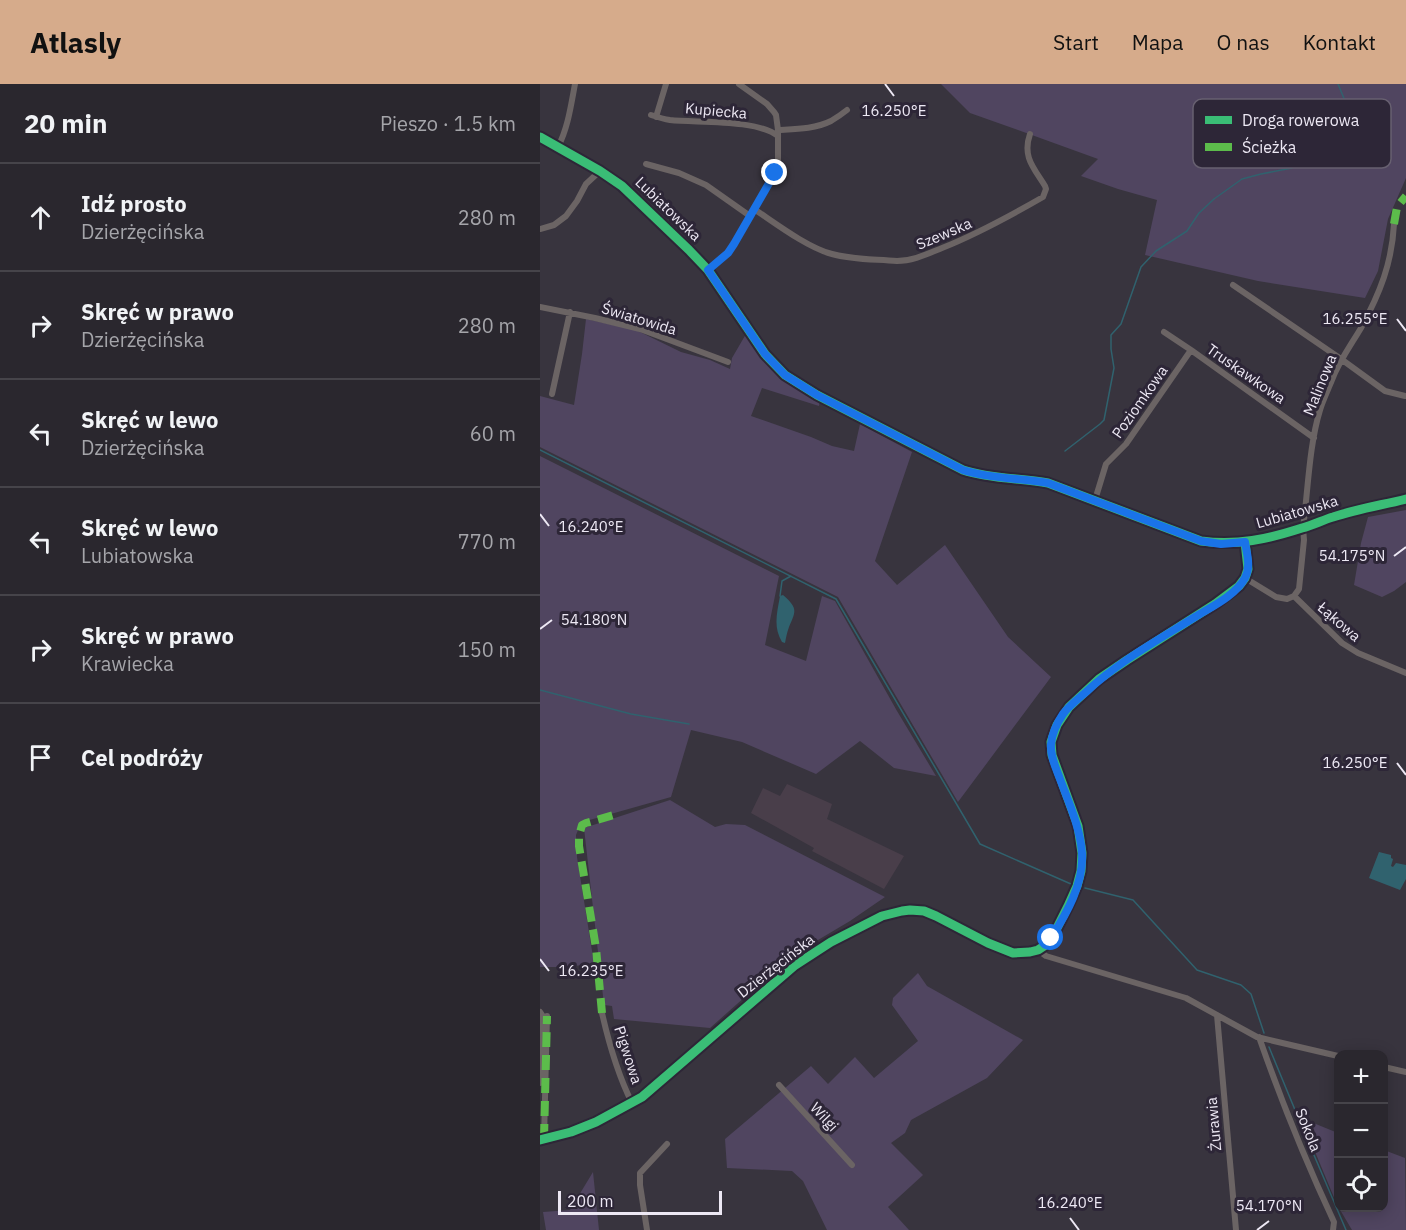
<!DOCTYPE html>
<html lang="pl">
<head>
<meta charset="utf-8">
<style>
	body { margin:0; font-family:"IBM Plex Sans",sans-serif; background:#36333a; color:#f1f3f6 }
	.controls { position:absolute; right:18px; bottom:18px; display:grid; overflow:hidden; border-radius:12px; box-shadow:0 3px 15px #0003 }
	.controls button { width:54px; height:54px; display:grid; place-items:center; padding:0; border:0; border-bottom:2px solid #46444a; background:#2a272e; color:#f1f3f6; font:30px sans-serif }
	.scale { position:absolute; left:18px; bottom:15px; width:164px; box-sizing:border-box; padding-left:6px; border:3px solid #ede8f4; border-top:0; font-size:16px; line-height:21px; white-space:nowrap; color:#ede8f4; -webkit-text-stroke:4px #2d2637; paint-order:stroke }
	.stop { position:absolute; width:18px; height:18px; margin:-14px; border:4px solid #1a73e8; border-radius:50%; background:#fff }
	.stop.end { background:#1a73e8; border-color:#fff; box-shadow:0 2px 6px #0008 }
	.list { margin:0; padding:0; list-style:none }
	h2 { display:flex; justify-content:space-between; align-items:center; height:78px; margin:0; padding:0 24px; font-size:26px }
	h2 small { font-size:20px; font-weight:400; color:#a5a5aa }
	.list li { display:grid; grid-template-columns:39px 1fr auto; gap:18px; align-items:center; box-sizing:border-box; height:108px; padding:0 24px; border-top:2px solid #46444a }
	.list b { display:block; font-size:22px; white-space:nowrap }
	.list p { margin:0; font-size:20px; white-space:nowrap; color:#a5a5aa }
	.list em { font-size:20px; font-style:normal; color:#a5a5aa }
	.icon { flex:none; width:33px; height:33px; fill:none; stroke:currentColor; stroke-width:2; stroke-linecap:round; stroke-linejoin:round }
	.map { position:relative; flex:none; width:866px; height:1146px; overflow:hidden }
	header { display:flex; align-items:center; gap:36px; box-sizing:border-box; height:84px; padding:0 30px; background:#d6ab8b; color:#111 }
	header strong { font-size:28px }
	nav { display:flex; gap:33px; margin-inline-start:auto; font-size:21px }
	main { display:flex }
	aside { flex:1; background:#2a272e }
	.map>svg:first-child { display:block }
	.industrial { fill:#493e4a }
	.green { fill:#504560 }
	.water { fill:#30626e }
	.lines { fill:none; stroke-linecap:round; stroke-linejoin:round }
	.stream { stroke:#30626e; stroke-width:1.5 }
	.minor { stroke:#6b6464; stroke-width:6 }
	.quiet { stroke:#5cbc4b; stroke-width:8; stroke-dasharray:15 8; stroke-linecap:butt }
	.cycleway-casing { stroke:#2d2637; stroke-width:13 }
	.cycleway { stroke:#3abd76; stroke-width:9 }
	.route { stroke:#1a73e8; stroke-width:8 }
	.ticks { fill:none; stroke:#ede8f4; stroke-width:2 }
	.labels { text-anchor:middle; stroke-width:6; stroke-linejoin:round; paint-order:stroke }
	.street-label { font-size:15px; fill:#ede8f4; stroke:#2d2637 }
	.key { fill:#2d2637; stroke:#676070; stroke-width:1.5 }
	.key-label { font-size:16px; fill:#ede8f4 }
	.ticks-label { font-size:15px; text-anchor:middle; fill:#ede8f4; stroke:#2d2637; stroke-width:6; stroke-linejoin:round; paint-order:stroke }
</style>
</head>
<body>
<header>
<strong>Atlasly</strong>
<nav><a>Start</a><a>Mapa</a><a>O nas</a><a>Kontakt</a></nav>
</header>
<main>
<aside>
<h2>20 min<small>Pieszo · 1.5 km</small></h2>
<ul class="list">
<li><svg class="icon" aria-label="ahead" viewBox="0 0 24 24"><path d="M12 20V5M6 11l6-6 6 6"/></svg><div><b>Idź prosto</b><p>Dzierżęcińska</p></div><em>280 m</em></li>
<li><svg class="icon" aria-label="right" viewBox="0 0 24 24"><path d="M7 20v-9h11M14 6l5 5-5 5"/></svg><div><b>Skręć w prawo</b><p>Dzierżęcińska</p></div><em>280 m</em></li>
<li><svg class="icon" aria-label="left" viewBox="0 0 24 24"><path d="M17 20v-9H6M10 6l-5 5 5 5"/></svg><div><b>Skręć w lewo</b><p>Dzierżęcińska</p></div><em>60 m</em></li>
<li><svg class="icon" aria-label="left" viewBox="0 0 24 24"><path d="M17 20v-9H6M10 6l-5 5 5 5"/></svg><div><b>Skręć w lewo</b><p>Lubiatowska</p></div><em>770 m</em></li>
<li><svg class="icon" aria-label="right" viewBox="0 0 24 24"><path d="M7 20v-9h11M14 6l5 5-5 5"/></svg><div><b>Skręć w prawo</b><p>Krawiecka</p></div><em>150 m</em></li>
<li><svg class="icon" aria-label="arrive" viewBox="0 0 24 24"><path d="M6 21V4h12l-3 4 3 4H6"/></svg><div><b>Cel podróży</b></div></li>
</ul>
</aside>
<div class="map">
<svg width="866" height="1146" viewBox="0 0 866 1146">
	<rect width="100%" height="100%" fill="#38343e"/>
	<path class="industrial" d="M247 700 292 720 287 735 364 772 344 805 272 767 274 764 211 729 223 704 240 712Z"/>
	<path class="green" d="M401 0H866V94L848 135 838 187 825 214 718 197 605 171 617 116 578 105 541 92 558 75 478 46 430 29Z
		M46 235 96 246 141 268 170 276 190 285 192 274 206 250 221 273 245 296 280 316 279 322 222 304 211 332 271 353 292 362 314 367 320 340 372 368 335 477 357 501 405 461 468 553 511 593 418 718 298 513 0 363V312L34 321 42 270Z
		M0 372 239 492 225 561 266 577 282 512 295 517 357 627 396 692 354 684 320 657 276 690 202 658 151 646 131 713 46 737 40 741 36 751 37 773 56 892 42 881 27 883H0Z
		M866 426V498L854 507 842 513 814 501 821 459 828 433Z
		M130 716 175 743 186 740 205 741 345 813 310 837 251 872 170 944 74 935 72 922 64 921 44 744Z
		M378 889 387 902 483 956 447 994 371 1036 365 1049 351 1059 383 1091 348 1123 369 1146H287L263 1097 252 1087 187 1084 185 1055 271 982 288 1000 315 973 334 994 378 957 352 921 353 914Z
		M761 1034 798 1049V1123Z
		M844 1066 865 1074 866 1146H812L799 1124H844Z
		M53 1088 59 1146H6L3 1128 30 1126Z"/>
	<path class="water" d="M243 511C258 524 256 527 249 543 247 548 246 554 245 559L242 558C233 543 237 529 240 512Z
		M839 768 851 771V774L853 775 851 782 853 783 856 779 866 781V795L860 806 829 794Z"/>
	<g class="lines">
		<path class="stream" d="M0 366 296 515 440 760 531 800
			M525 367 560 340 564 336 574 284 571 265V251L581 240 601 183 616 167 647 147 659 129 674 115 702 95 721 90 752 84 774 65 793 53 808 24 798 0
			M240 512 242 497 251 492
			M0 606 91 630 149 640
			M545 804 593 816 657 886 701 901 711 910 724 949
			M729 963 765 1050 806 1146"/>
		<path class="minor" d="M111 31C117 33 123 35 130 36 158 39 216 35 238 52
			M116 33 126 0
			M238 46C255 45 275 45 291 37 296 34 302 30 307 26
			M0 53 60 87 82 102 149 166 168 186 225 270 245 291 277 311 423 386C450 395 480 394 508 399L661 457C697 462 728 455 762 444 773 441 783 436 793 433 817 425 842 421 866 415
			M18 63C28 44 31 21 35 0
			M106 80 139 89 166 101 210 132
			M214 125C235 139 268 164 292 170 313 176 336 175 357 177 373 177 387 170 402 164 437 150 470 132 503 113L506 105 505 102C494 84 482 73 490 50
			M0 145 14 141 26 132 37 117 46 100 60 87
			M168 186 188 169 194 160 235 89 238 78V46L236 31 234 28 227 20 199 0
			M693 201 801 275 845 307 865 312
			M0 223 55 234 100 245 188 278
			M624 248 651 266 774 354
			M12 310 30 228
			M555 416 566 380 586 360 651 266
			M705 494 736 513 747 515 754 512 759 505 764 456 763 444C768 407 769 362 780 326 783 316 788 306 792 296 799 277 811 261 821 244 840 209 852 179 854 140
			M754 512 802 559 818 569 866 589
			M498 866 506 872 646 914 717 953 798 972
			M0 928 2 931 0 999
			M62 929C69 960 78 991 92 1019
			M677 931 696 1146
			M719 953C741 1016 766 1078 794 1138L793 1146
			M844 983 866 988
			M239 1001 312 1081
			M4 1055 7 932
			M0 1056 31 1048 56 1038 102 1013 254 882 291 858 342 832 362 827 370 826 384 827 396 832 448 859 473 869 490 868 498 866 504 862 515 848 528 822 537 802 541 787 542 769 538 742 512 671 511 658 517 641 529 623 559 595 587 576 675 520 699 502 705 494 708 485 705 458
			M107 1146 100 1101V1089L127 1060"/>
		<path class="quiet" d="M854 140 857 123 866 112
			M62 929 56 864 39 762V752L42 741 46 739 74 731
			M4 1055 7 932"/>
		<g class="cycleway-casing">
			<path id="cycleway" d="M0 53 60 87 82 102 149 166 168 186 225 270 245 291 277 311 423 386C450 395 480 394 508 399L661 457C697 462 728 455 762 444 773 441 783 436 793 433 817 425 842 421 866 415
				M0 1056 31 1048 56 1038 102 1013 254 882 291 858 342 832 362 827 370 826 384 827 396 832 448 859 473 869 490 868 498 866 504 862 515 848 528 822 537 802 541 787 542 769 538 742 512 671 511 658 517 641 529 623 559 595 587 576 675 520 699 502 705 494 708 485 705 458"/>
		</g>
		<use href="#cycleway" class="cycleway"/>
	</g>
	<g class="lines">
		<path class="route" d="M235 89 194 160 188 169 168 186 225 270 245 291 277 311 423 386C450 395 480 394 508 399L661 457 681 460 705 458C707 470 711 483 705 494 695 512 671 523 655 533 618 556 578 578 546 608 538 615 529 622 523 630 517 639 512 649 511 660 510 672 516 684 520 695 529 719 540 743 542 769 544 799 527 829 511 854"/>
	</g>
	<path class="ticks" d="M345 0 354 12M857 235 866 247M0 430 9 442M854 472 866 463M0 545 12 536M857 679 866 691M0 875 9 887M530 1134 539 1146M717 1146 729 1137"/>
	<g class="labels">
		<g class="street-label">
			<text transform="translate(176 27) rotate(5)" y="5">Kupiecka</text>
			<text transform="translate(128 125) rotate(44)" y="5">Lubiatowska</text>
			<text transform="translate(404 150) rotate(-23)" y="5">Szewska</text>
			<text transform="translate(99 235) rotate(17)" y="5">Światowida</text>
			<text transform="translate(706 290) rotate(35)" y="5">Truskawkowa</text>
			<text transform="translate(780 301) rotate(-68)" y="5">Malinowa</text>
			<text transform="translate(600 318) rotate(-55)" y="5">Poziomkowa</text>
			<text transform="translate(757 428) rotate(-16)" y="5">Lubiatowska</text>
			<text transform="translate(799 538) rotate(41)" y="5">Łąkowa</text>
			<text transform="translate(236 882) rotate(-38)" y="5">Dzierżęcińska</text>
			<text transform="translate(88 971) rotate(72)" y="5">Pigwowa</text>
			<text transform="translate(284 1033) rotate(47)" y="5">Wilgi</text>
			<text transform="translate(674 1040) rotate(-95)" y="5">Żurawia</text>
			<text transform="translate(768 1046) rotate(68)" y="5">Sokola</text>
		</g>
	</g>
	<rect x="653" y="15" width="198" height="69" rx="9" class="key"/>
	<rect x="665" y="32" width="27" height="8" fill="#3abd76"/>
	<rect x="665" y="59" width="27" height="8" fill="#5cbc4b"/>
	<g class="key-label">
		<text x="702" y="42">Droga rowerowa</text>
		<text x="702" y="69">Ścieżka</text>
	</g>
	<g class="ticks-label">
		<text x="354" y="32">16.250°E</text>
		<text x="815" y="240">16.255°E</text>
		<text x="51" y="448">16.240°E</text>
		<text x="812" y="477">54.175°N</text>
		<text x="54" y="541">54.180°N</text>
		<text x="815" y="684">16.250°E</text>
		<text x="51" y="892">16.235°E</text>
		<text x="530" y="1124">16.240°E</text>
		<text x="729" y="1127">54.170°N</text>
	</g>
</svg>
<div class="controls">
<button>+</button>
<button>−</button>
<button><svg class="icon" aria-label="locate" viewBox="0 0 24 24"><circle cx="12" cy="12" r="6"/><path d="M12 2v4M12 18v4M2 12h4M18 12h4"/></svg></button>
</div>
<div class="scale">200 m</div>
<div class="stop" style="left:511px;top:854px"></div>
<div class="stop end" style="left:235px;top:89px"></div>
</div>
</main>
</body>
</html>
